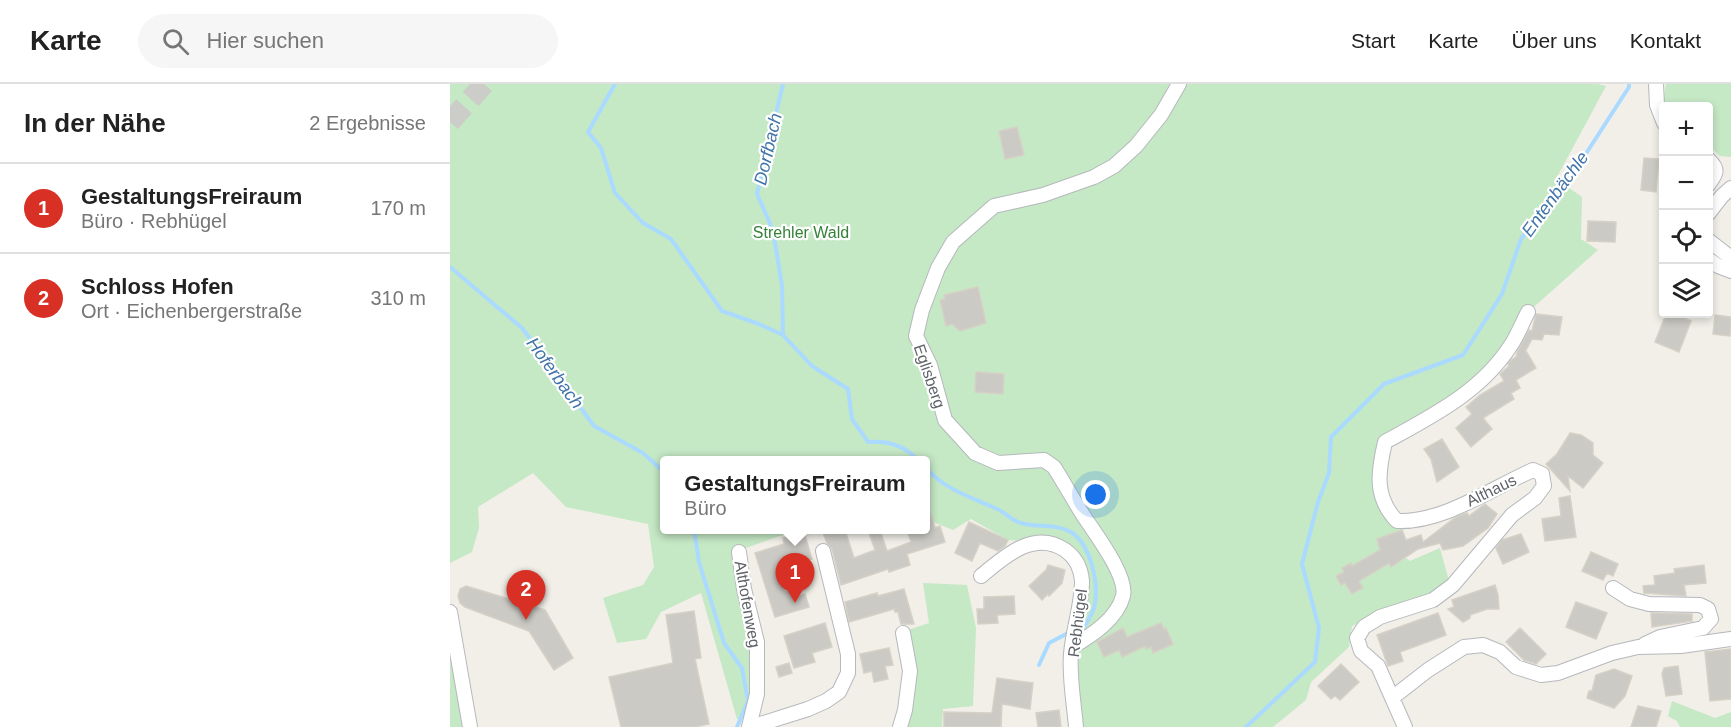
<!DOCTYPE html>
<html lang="de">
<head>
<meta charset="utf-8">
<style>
	body { margin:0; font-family:Arial,sans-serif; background:#f6f6f6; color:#222 }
	.controls { position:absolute; right:18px; top:18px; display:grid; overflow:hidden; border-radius:6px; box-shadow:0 3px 9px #0003 }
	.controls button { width:54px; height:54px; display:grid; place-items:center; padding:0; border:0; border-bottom:2px solid #e0e0e0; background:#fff; color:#222; font:30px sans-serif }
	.you { position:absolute; left:646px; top:411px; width:21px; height:21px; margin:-15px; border:4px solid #fff; border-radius:50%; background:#1a73e8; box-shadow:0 0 0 9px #1a73e833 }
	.badge { display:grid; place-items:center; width:39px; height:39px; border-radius:50%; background:#d93025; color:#fff; font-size:20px; font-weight:700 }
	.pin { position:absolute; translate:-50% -50px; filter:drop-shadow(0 2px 3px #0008) }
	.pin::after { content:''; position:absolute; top:32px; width:21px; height:18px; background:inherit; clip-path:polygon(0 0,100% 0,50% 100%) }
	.popup { position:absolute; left:210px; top:372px; width:270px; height:78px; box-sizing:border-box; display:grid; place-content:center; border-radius:6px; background:#fff; filter:drop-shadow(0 2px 4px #0005); font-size:20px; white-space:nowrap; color:#767676 }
	.popup b { font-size:22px; color:#222 }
	.popup::after { content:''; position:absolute; left:50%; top:100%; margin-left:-12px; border:12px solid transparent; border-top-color:#fff }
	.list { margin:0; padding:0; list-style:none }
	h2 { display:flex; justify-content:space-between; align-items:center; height:78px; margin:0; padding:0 24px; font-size:26px }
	h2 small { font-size:20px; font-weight:400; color:#767676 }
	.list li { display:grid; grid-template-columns:39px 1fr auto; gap:18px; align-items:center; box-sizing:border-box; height:90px; padding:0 24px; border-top:2px solid #e0e0e0 }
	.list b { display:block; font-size:22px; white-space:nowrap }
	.list p { margin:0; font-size:20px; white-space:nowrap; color:#767676 }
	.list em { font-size:20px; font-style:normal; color:#767676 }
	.icon { flex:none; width:33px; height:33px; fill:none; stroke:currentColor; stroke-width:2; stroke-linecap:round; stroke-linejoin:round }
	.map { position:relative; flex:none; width:1281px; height:643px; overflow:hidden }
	header { display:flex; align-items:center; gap:36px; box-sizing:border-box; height:84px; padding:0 30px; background:#fff; border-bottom:2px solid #e0e0e0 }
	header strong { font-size:28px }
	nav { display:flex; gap:33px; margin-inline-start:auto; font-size:21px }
	.search { width:420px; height:54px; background:#f6f6f6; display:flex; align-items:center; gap:15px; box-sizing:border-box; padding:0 21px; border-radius:33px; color:#767676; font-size:22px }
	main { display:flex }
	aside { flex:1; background:#fff }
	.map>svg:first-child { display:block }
	.green { fill:#c5e8c5 }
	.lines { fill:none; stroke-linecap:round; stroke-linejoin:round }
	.stream { stroke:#aadaff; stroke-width:4 }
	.building { fill:#cccac5; stroke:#d6d1c6; stroke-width:1.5 }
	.highway-tunnel { stroke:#ccccc8; stroke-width:21; stroke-dasharray:21 10; stroke-linecap:butt }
	.minor-casing { stroke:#b5b8bc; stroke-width:16 }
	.minor { stroke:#fff; stroke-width:14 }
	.labels { text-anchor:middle; stroke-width:4.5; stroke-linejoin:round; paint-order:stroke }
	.park-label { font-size:16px; fill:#348238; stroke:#fff }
	.street-label { font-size:16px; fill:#5f6368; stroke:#fff }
	.water-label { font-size:18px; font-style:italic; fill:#4174aa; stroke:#fff }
</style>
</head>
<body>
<header>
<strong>Karte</strong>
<div class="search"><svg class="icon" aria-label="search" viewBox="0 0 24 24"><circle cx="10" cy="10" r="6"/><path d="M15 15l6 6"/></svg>Hier suchen</div>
<nav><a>Start</a><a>Karte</a><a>Über uns</a><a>Kontakt</a></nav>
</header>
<main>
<aside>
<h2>In der Nähe<small>2 Ergebnisse</small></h2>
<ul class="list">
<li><span class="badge">1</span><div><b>GestaltungsFreiraum</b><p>Büro · Rebhügel</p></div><em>170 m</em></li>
<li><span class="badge">2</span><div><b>Schloss Hofen</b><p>Ort · Eichenbergerstraße</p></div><em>310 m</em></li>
</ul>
</aside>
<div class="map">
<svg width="1281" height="643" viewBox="0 0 1281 643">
	<rect width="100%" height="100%" fill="#f1efe8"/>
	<path class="green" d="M0 0H1148L1156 2 1106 95 1132 113 1131 155 1148 166 1078 228 1037 290 935 358 930 380 938 428 967 441 927 455 934 476H937L941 483 956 474 960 477 990 464 999 497 975 512 902 542 899 563 861 598 856 616 823 643H630L622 563 629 483 595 458 558 456 521 435 503 446 476 435V376H214V446H346L285 468 305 559 299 633 287 635 251 509 211 528 196 555 167 559 153 514 193 501 204 483 198 440 116 423 83 389 28 423 29 444 22 468 0 479Z
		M1216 0H1281V73L1270 72 1259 62 1258 22H1216L1213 20Z
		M473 499 517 501 526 544 523 622 493 625 492 643H451L458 546 479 539Z
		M0 568 15 643H0Z
		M1222 617 1265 634 1281 628V643H1230L1227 637 1218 632Z"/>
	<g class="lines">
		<path class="stream" d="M165 0 138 48 151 64 165 109 193 139 221 155 272 227 309 240 333 251
			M333 0 307 110 323 146 332 202 333 251 362 282 398 305 402 335 418 358C438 357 454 361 468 376
			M0 183 72 244 144 342 193 369 214 388
			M476 384C495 406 521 413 547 425 555 428 562 437 571 439 587 444 605 439 621 448 641 461 650 501 644 524 642 531 637 538 633 544L627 546
			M244 446 249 478 274 559 292 584 298 617 287 643
			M589 581 599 559 620 548
			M796 643 865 578 869 544 852 480 868 418 879 389 881 353 934 300 1013 271 1052 210 1071 155 1128 82 1179 3V0"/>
	</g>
	<path class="building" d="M567 43 574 71 555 75 549 47Z
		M1194 74 1209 75 1206 108 1191 106Z
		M1138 137 1166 138 1165 158 1137 157Z
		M528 203 536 239 510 247 502 240 496 242 490 216 495 215 494 211Z
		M1086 230 1112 233 1109 251 1094 250 1092 256 1082 255 1075 268 1076 267 1086 284 1066 296 1070 304 1061 309 1064 315 1033 334 1042 345 1021 363 1006 344 1022 330 1016 323 1030 311 1054 297 1050 290 1059 282 1058 280 1061 276 1066 273 1067 268 1079 246 1082 247Z
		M1216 230H1230L1229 232 1241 237 1229 268 1205 258Z
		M1265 231 1281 233 1280 252 1263 250Z
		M526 288 554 290 553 310 525 308Z
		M1120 349 1131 351 1143 359V371L1153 379 1133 404 1118 392 1120 407 1096 380 1107 370Z
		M992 355 1009 383 987 398 981 375 974 365Z
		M1120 412 1126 453 1095 457 1092 435 1111 432 1109 414Z
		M1035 420 1047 430 1038 444 1013 462 993 466 990 459 968 465 941 483 939 479 909 497 913 504 902 510 895 499 891 501 886 492 894 488 892 484 901 479 902 482 930 466 927 455 952 446 956 456 971 451 973 458 1006 433 1017 429 1019 432Z
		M476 421H478L485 444 490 442 495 458 457 470 460 481 439 488 438 485 391 501 382 465 377 459 372 446H395L404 474 425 466 418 446H430L437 467 461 458 457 446H476Z
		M519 438 558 456 555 462 548 467 530 459 522 477 505 469Z
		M354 448 362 475 342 481 344 485 330 490 335 508 344 505 347 513 355 510 359 523 325 533 305 469 334 460 333 454Z
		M1071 450 1079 468 1053 480 1046 464 1052 456Z
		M1141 468 1168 480 1163 492 1157 489 1153 496 1132 487Z
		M598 481 615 486 612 499 599 512 598 510 592 516 579 502 596 486Z
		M1254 481 1256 499 1234 501 1236 512 1194 509 1193 502 1205 501 1204 492 1225 489 1224 485Z
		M1045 501 1048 511 1049 525H1037L1020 531V534L1013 538 998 525 1004 523 1002 516Z
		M16 502 95 526 123 574 104 586 79 547 15 523 10 519 8 512 10 505Z
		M454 505 464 540H451L448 528H445L444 525 399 538 395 518 427 509 428 512Z
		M564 512 565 530 547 531 548 539 528 540 527 525H534V513Z
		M1126 518 1157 529 1146 555 1116 543Z
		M244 527 251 574 245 575 259 640 245 643H171L159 593 223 579 216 531Z
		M988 529 996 551 950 568 953 577 938 582 927 551Z
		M1201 529 1242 530V537L1202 543Z
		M375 539 382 563 362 569 365 578 344 584 334 552Z
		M711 539 714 545 716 544 723 560 703 569 701 563 696 565 695 562 672 573 669 566 654 573 647 558 673 544 677 553Z
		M1070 544 1096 570 1086 580 1074 576 1056 558Z
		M439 564 443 581 435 582 438 595 424 598 422 587 414 589 410 570Z
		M1281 565V615L1260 617 1255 568Z
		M339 579 342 589 329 593 326 583Z
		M891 580 909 598 890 616 885 612 881 615 868 602Z
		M1228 582 1232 610 1216 612 1212 590 1214 584Z
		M1164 585 1182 592 1175 612 1164 624 1137 614 1139 607H1142L1146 591Z
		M547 594 583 599 580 625 552 620 551 643H494V628L542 629Z
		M1188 622 1211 627 1206 643H1181Z
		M609 626 611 643H588L586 629Z"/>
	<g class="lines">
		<path class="highway-tunnel" d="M0 38 34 0"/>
		<g class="minor-casing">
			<path id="minor" d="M1206 0 1207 21 1214 39
				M1258 75C1270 86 1266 90 1258 101
				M1258 130 1272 112 1281 104
				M1258 156 1281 174
				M1258 175 1268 182 1281 187
				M289 468 294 505 307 558V610L299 643
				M531 492C554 473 584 445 615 466 625 473 631 484 632 497 632 521 623 545 621 570 619 593 624 619 626 643
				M1163 504 1180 515 1199 520 1250 521 1258 525 1261 535 1253 544 1210 553 1195 560
				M0 528 20 643
				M622 563C642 551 667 535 673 512 678 492 644 448 633 431 623 415 614 399 604 383L594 376 548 379 525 369 495 336 480 281 466 252 472 226 488 184 503 158 544 122 593 111 644 93 664 82 686 62 711 31 729 0
				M942 614 978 586 1014 563 1033 561 1050 568 1066 583 1091 591 1108 589 1162 569 1188 563 1231 562 1281 555
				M301 643 358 625 376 617 389 608 398 589V570L373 467
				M450 643 455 626 460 587 453 549
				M955 643 928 582 911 567 907 554 914 543 930 533 983 516 1003 501 1062 431 1085 414 1094 402 1092 390 1083 386C1042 404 993 439 947 437 924 413 928 388 935 358 982 332 1031 308 1061 261 1068 251 1072 239 1078 228"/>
		</g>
		<use href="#minor" class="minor"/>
	</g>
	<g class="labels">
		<g class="park-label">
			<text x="351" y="154">Strehler Wald</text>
		</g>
		<g class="street-label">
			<text transform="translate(480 292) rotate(71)" y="6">Eglisberg</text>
			<text transform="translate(1041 406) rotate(-26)" y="6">Althaus</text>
			<text transform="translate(298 520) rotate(80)" y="6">Althofenweg</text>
			<text transform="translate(627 539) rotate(-83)" y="6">Rebhügel</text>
		</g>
		<g class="water-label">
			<text transform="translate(318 65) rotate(-77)" y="6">Dorfbach</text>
			<text transform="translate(1105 110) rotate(-54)" y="6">Entenbächle</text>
			<text transform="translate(105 289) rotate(54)" y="6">Hoferbach</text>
		</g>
	</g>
</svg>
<div class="controls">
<button>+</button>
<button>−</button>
<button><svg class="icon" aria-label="locate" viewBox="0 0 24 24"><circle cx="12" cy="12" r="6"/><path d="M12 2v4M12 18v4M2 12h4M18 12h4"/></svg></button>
<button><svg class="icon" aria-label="layers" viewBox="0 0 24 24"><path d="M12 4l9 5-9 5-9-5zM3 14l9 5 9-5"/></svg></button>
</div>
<div class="you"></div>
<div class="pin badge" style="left:345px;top:519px">1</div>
<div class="popup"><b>GestaltungsFreiraum</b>Büro</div>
<div class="pin badge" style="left:76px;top:536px">2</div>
</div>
</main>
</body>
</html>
